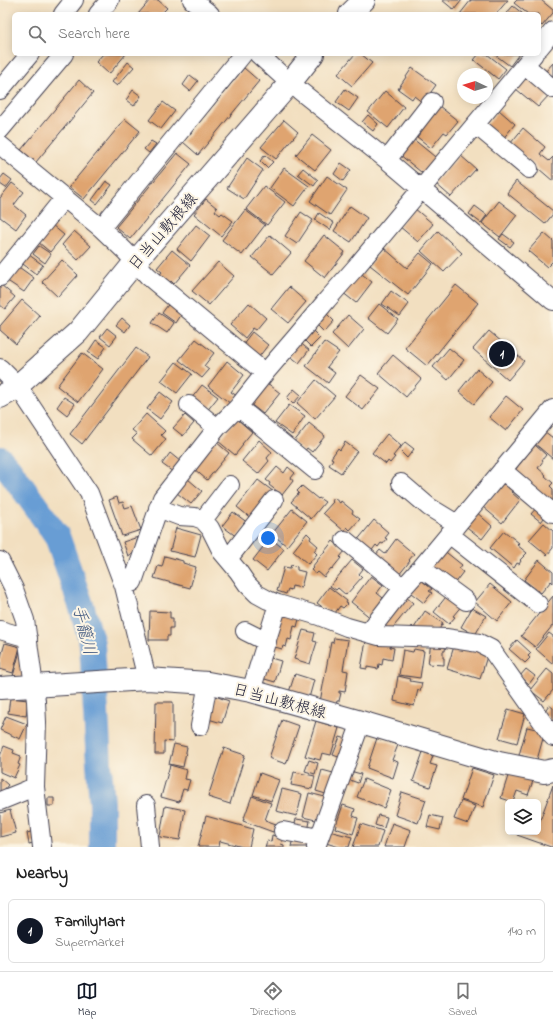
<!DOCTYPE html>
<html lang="en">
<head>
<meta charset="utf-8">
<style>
	body { margin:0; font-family:"Indie Flower","Klee One",sans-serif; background:#f2f2f2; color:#222 }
	.controls { position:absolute; right:12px; bottom:12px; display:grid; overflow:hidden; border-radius:6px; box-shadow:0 2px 10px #0003 }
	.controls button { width:36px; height:36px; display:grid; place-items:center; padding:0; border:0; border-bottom:1px solid #e0e0e0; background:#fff; color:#222; font:20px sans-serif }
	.compass { position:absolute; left:457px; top:68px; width:36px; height:36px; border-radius:50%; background:#fff; box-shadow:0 2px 10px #0003; rotate:274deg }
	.you { position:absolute; left:268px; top:538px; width:14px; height:14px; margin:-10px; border:3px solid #fff; border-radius:50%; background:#1a73e8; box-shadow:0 0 0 6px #1a73e833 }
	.badge { display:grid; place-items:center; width:26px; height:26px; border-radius:50%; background:#111827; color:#fff; font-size:13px; font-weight:700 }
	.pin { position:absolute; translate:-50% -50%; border:2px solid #fff; box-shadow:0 1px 4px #0006 }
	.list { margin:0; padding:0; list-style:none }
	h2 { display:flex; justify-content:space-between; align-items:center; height:52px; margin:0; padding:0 16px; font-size:17px }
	h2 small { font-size:13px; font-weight:400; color:#767676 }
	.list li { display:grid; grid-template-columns:26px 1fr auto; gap:12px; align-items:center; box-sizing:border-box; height:64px; margin:0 8px 8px; padding:0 8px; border:1px solid #e0e0e0; border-radius:6px }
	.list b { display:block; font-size:15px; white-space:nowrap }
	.list p { margin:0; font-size:13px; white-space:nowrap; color:#767676 }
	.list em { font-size:13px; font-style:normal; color:#767676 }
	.icon { flex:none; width:22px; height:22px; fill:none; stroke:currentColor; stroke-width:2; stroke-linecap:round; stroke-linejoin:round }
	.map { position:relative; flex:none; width:553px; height:847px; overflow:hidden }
	.search { position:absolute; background:#fff; box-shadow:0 2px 10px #0003; left:12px; right:12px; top:12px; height:44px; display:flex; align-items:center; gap:10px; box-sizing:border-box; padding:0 14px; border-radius:6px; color:#767676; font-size:15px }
	.sheet { height:124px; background:#fff }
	nav { display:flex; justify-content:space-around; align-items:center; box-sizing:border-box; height:56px; border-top:1px solid #e0e0e0; background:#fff; font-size:11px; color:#767676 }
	nav a { display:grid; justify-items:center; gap:2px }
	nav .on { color:#111827 }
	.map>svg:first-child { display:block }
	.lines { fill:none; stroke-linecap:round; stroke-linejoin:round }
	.river { stroke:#679dd4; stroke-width:26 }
	.building { fill:#dfa46f }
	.minor-casing { stroke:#413e4f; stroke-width:20 }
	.major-casing { stroke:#413e4f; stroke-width:24 }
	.minor { stroke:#fff; stroke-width:18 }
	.major { stroke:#fff; stroke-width:22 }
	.labels { text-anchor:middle; stroke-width:4; stroke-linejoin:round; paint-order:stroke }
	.street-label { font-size:16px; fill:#22223b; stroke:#fcf5e5 }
	.water-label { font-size:17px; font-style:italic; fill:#415980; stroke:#fcf5e5 }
</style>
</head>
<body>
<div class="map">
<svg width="553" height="847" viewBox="0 0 553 847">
	<rect width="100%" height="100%" fill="#fcf5e5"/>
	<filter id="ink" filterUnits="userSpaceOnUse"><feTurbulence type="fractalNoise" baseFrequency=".025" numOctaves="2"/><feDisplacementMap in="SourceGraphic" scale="8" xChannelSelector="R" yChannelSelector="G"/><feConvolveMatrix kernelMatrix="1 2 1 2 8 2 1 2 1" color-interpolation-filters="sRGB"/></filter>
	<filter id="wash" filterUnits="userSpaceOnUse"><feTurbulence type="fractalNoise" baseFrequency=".012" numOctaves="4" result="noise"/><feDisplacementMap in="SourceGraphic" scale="16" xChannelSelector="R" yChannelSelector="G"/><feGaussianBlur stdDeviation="0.9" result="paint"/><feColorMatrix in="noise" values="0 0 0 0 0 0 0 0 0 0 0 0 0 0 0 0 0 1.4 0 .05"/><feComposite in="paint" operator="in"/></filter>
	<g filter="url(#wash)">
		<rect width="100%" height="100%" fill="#f2dfc0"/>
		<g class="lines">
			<path class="river" d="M0 459 9 469 57 536 82 608 92 644 99 764 102 804V847"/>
		</g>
		<g id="blocks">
			<path class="building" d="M150 0H158L167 8 161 14H138Z
				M442 0H462L454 10Z
				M471 0H508L496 14H460Z
				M517 0H541L553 10V13L542 26 539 23V14H528L514 3Z
				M513 6 523 14H506Z
				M103 54H126L109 74 96 62Z
				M355 54H361L372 63 352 86 338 74Z
				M479 54H487L506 69 498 79 474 60Z
				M494 54H519L510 66Z
				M128 62 134 67 117 86 112 82Z
				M553 63V77L546 71Z
				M244 68 259 81 198 155 183 142Z
				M412 68 436 85 423 103 414 96 412 99 398 89Z
				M190 75 198 81 190 91 183 85Z
				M528 75 550 94 538 107 516 89Z
				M79 80 93 93 36 162 21 150Z
				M345 89 358 98 349 111 336 102Z
				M133 90 141 96 134 106 126 100Z
				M385 91 404 107 388 128 368 112Z
				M163 102 175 111 161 129 149 120Z
				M434 102 458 121 447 134 444 132 431 148 411 132Z
				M499 110 515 124 502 140 486 126Z
				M368 115 378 124 373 131 362 122Z
				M125 119 140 131 84 199 69 187Z
				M284 120 298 132 276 159 261 147Z
				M523 128 545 147 540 154 549 161 553 157V181L510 144Z
				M312 135 331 150 315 170 296 155Z
				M412 138 440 161 427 177 399 154Z
				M151 141 156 144 149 153 144 149Z
				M177 153 191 164 130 239 116 227Z
				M265 155 273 162 267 168 260 161Z
				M460 155 476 169 451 197 435 183Z
				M247 158 263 170 244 199 227 188Z
				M341 163 351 170 343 181 334 174Z
				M284 168 309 186 294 206 270 188Z
				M303 168 318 180 314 186 298 174Z
				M4 174 12 180 6 188 0 184V179Z
				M327 176 347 190 330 215 310 201Z
				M106 181 112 185 97 204 92 200Z
				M516 181 553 211V214L545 224 507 193Z
				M12 183 24 192 14 205 26 215 16 229 0 217V198Z
				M264 186 285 202 267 225 246 209Z
				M206 199 217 208 215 211 220 215 222 213 233 221 221 236 194 214Z
				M499 201 517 215 500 237 482 223Z
				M350 206 367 218 351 242 334 231Z
				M475 206 487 215 481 223 469 214Z
				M414 208 433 224 418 242 399 226Z
				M245 210 265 225 242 255 222 240Z
				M301 212 313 220 297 244 285 236Z
				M319 213 334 223 330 230 315 220Z
				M52 225 64 235 50 252 38 242Z
				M196 225 210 236 191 261 177 249Z
				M74 231 91 246 78 260 62 245Z
				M438 231 462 253 444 272 421 251Z
				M544 233 553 241V261L547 267 528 251Z
				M503 234 514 242 510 247 499 239Z
				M270 235 291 253 273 274 252 257Z
				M324 235 345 252 325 278 304 261Z
				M39 246 51 254 45 263 33 254Z
				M384 248 407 268 420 253 433 264 408 295 370 265Z
				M172 250 190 265 174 284 171 281 167 286 157 278 162 272 157 268Z
				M25 252 43 265 36 274 19 261Z
				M62 260 78 275 58 297 42 282Z
				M218 262 234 276 209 305 192 291Z
				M16 265 34 278 24 292 6 280Z
				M358 271 372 282 356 303 342 292Z
				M0 284 15 297 5 309 0 305Z
				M456 285 478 303 427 366 405 348Z
				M289 287 306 302 288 323 271 309Z
				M391 291 409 304 400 316 382 304Z
				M22 300 40 316 16 344 0 330V326Z
				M170 302 183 312 176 323 162 313Z
				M249 303 266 318 256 330 253 328 245 338 230 325Z
				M379 304 398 319 387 333 368 318Z
				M159 313 174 323 167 333 152 323Z
				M326 313 334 321 324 332 316 324Z
				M348 315 364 329 348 349 332 334Z
				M122 318 130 325 125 332 116 325Z
				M107 328 117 336 110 345 100 337Z
				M311 329 320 338 311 347 302 338Z
				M489 331 524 361 508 380 473 349Z
				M252 332 268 345 255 362 239 349Z
				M196 339 214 353 204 366 209 370 202 378 179 360Z
				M96 340 106 347 98 359 88 352Z
				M299 342 309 350 299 363 289 355Z
				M324 342 339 352 327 367 335 373 328 383 306 366Z
				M136 348 148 357 82 444 70 434Z
				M449 348 464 360 448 380 433 367Z
				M82 353 103 369 78 402 57 386Z
				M393 355 421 379 406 397 378 373Z
				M227 361 244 375 231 392 237 396 231 404 208 386Z
				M176 362 192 374 177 393 161 381Z
				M477 369 492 382 474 404 459 391Z
				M361 375 380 389 363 410 345 396Z
				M316 380 335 396 315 419 297 403Z
				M266 382 280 393 263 414 249 403Z
				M202 385 218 397 206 412 191 399Z
				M294 389 301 395 293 404 287 398Z
				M160 392 173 402 160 419 147 409Z
				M506 396 523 410 506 431 489 417Z
				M64 397 75 404 67 415 57 407Z
				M289 405 305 416 292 435 275 423Z
				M146 414 165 431 161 435 166 439 152 456 132 439 137 434 132 430Z
				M185 415 194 423 183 436 173 428Z
				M237 419 252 432 242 444 243 445 235 455 218 441Z
				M309 423 325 436 312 452 307 448 304 452 293 443Z
				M544 431 553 438V459L534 443Z
				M387 434 401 446 393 456 395 457 390 463 388 461 386 464 372 453Z
				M259 440 272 452 267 458 269 461 258 474 242 461Z
				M215 441 229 453 207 480 193 468Z
				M345 442 357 451 341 473 329 465 333 459 331 458 338 448 340 450Z
				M405 442 414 449 407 458 399 450Z
				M535 445 546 455 542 460 543 461 538 468 546 475 545 476 553 483 550 486 553 489V503L514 471Z
				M170 453 181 462 173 472 162 464Z
				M277 467 284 473 288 467 295 473 291 478 293 481 282 495 269 485 270 483 266 480Z
				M188 479 202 491 191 504 177 493Z
				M258 480 274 492 252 519 237 507Z
				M505 481 514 488 511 492 520 500 502 523 483 507Z
				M302 486 318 499 319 498 325 502 311 519 291 502 299 493 297 491Z
				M117 497 119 503 123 502 125 508 132 506 141 530 122 536 109 500Z
				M334 498 340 503 341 501 353 511 352 513 360 519 350 530 347 527 344 531 323 513 333 502 332 501Z
				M538 506 547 514 541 522 531 514Z
				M292 509 307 521 287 546 272 534Z
				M474 510 492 526 482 539 463 524Z
				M233 512 248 523 237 537 222 526Z
				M374 520 389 533 385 538 387 539 383 544 381 543 378 547 376 545 370 553 356 542Z
				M544 523 553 531V548L547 555 529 540Z
				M176 528 201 535 195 557 170 551Z
				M504 531 519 543 517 545 527 553 520 560 521 561 519 564 517 563 514 568 490 548Z
				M307 533 311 537 310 539 318 546 314 551 317 554 308 564 293 551Z
				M138 537 134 553 128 556 123 542Z
				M270 538 284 549 267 571 253 560Z
				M396 539 414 554 409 560 410 561 398 576 374 557 380 550 385 554Z
				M333 541 345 551 340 557 341 558 332 569 331 568 324 577 318 572 316 574 311 570 313 568 312 567Z
				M442 549 462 565 459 569 463 572 453 585 429 565Z
				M165 556 183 561V563L196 567 190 588 154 578 158 566 162 567Z
				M352 560 363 569 359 574 362 577 346 595 338 588 336 590 330 586Z
				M539 560 553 572V583L551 581 541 593 524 580Z
				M291 565 297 567V570L305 572 301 588 292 586 291 590 288 589 286 594 277 591 284 567 290 568Z
				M371 576 383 585 377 593 383 598 380 602 383 604 372 619 351 602Z
				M421 580 432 589 429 591 432 593 424 603 411 593Z
				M490 584 512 602 497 621 475 602Z
				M329 587 347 601 346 603 347 604 343 608 340 606 335 613 331 610 329 612 317 603Z
				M449 593 463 604 453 616 455 617 449 624 434 612Z
				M405 596 413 603 390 631 380 625Z
				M553 596V625L535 647 521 636Z
				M472 608 486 616 475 635 461 627Z
				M278 609 299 619 297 627 294 626 291 640 288 639 286 647 283 646 282 649 268 645Z
				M150 611 170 612V618H173V628H170V636H167V640H149Z
				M425 611 443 623 438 631 433 628 429 633 409 632 412 626 414 628Z
				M303 630 315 633 313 641 317 642 310 664 294 659Z
				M549 633 553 636V664L536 649Z
				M334 638 348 640 343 670 348 671 345 692 339 691V693H341L339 701H337L336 705 320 702 331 642 333 643Z
				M517 640 531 653 528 656 530 658 525 663 509 649Z
				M366 641 391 645 390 647 394 648 392 660 383 658 382 665 379 664 378 669 367 667V669L361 668Z
				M431 642 446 643 445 651H443V658H444V665L428 664Z
				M5 643 20 647 13 673 0 669V660Z
				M455 643 488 653 480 679 447 669Z
				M22 644 24 678 13 676Z
				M414 649 424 651 420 678 399 675 403 650 413 652Z
				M264 656 281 661 275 682 258 677Z
				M526 669 535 676 529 684 520 676Z
				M547 669 553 674V690L544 701 530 690Z
				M295 674 314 680 309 698 289 692Z
				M398 676 411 679 410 681 422 683 420 691 418 690 414 706 394 701Z
				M215 696 229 701 222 723 208 719Z
				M10 698 28 700 26 716 8 713Z
				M156 702H173V742L164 741V754H155Z
				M549 705 553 708V721L543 713Z
				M508 709 525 714 517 743 499 738Z
				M6 716 27 724 20 739 0 730Z
				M282 720 299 726 286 764 269 758Z
				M316 721 339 728 331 755 322 753 320 760 305 756Z
				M527 727 545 731 537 760 519 755Z
				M340 737 347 739 344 759 333 755Z
				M377 738 398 745 392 760 398 762 393 778 367 768Z
				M174 744 187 747 183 767 169 764Z
				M4 746 14 750 13 753 21 756 18 764 20 765 14 778 0 772V756Z
				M224 748 245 755 230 804 208 797Z
				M423 752 433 756 430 764 437 766 430 787 413 781Z
				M309 760 318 763 315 774 305 771Z
				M170 765 187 770 185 779 190 780 187 790 183 789 179 802 161 797Z
				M472 768 494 775 483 807 461 800Z
				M322 770 337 774 329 795 316 791Z
				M350 771 361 774 358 783 347 779Z
				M294 772 315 776 312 789 291 785Z
				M260 773 279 780 271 801 253 795Z
				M509 773 533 781 528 795 517 791 513 802 501 798Z
				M0 778 8 785 0 795Z
				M364 779 391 790 384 808 357 797Z
				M553 785V847H551L517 835 518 832H538V826Z
				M282 789 302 794 297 816 276 811Z
				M402 792 426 800 418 823 395 815Z
				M309 793 325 797 320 821 303 817Z
				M252 796 271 803 265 820 276 824 273 832 243 821Z
				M48 798H54V806H48Z
				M461 801 475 806 468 824 454 819Z
				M343 805 355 809 353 816 358 818 353 834 335 828Z
				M165 806 185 810 180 840 160 837Z
				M10 810 16 833 0 837V813Z
				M378 815 387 817 384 828 375 825Z
				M430 815 443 818 440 830 427 827Z
				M206 816 253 829 249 847H243L220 841 219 847H198Z
				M296 819 310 821 308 831 294 829Z
				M392 823 411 830 405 847H384Z
				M361 824 383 831 378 847H353Z
				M34 831 37 842 29 844 27 833Z
				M329 831 352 837 349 847H339L326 843Z
				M272 835 283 839 281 844 284 845V847H265L267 841 271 842Z
				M293 837 310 841 309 847H291Z"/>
		</g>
	</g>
	<g filter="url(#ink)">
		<use href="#blocks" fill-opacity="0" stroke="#413e4f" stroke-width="1"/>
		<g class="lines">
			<g class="minor-casing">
				<path id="minor" d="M192 0 210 14
					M63 14 74 0
					M98 14 110 0
					M539 48 553 31
					M258 54 290 83 387 160 553 301
					M525 65 553 89
					M0 90 30 54
					M476 125 529 169
					M0 130 64 54
					M0 145 101 228 125 251 148 276 265 373
					M387 160 432 102
					M101 228 243 54
					M0 277 64 198
					M0 368 17 385 89 493 124 586 147 679
					M189 405 217 428
					M238 407 315 470
					M502 470 553 513
					M401 483 429 507 457 524
					M158 508 179 516 195 517 203 520 210 528 222 552 238 571 247 584 257 594 268 600 278 604 319 616 347 627 379 636 446 638 479 643 491 649 553 737
					M203 520 230 485
					M449 534 538 604
					M345 540 403 588
					M228 559 274 500
					M0 561 14 589 25 620 36 701 37 722 35 787 42 847
					M421 568 466 601
					M124 586 133 582 162 498 217 428 238 407 265 373 296 337 327 300 356 267 534 54
					M0 630 28 638
					M245 631 267 642
					M368 633 403 588 421 568 553 409
					M251 691 278 604
					M200 726 208 683
					M0 801 27 790 35 787
					M146 805 150 847
					M283 831 319 838
					M316 847 361 722"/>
			</g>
			<g class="major-casing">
				<path id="major" d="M350 14 364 0
					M0 397 13 390 78 332 135 262 290 83 313 54
					M0 688 147 679 208 683 251 691 361 722 499 763 544 772 553 770"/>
			</g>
			<use href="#minor" class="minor"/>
			<use href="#major" class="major"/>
		</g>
	</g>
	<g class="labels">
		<g class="street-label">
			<text transform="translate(162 231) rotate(-49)" y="6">日当山敷根線</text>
			<text transform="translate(280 700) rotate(15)" y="6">日当山敷根線</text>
		</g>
		<g class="water-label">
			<text transform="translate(85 630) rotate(76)" y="6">手籠川</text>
		</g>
	</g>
</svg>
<div class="controls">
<button><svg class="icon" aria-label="layers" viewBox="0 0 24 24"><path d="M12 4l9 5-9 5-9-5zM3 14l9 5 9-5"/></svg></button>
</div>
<svg class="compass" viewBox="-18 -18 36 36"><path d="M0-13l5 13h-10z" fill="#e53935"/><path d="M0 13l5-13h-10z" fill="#767676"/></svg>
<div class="you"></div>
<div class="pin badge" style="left:502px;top:354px">1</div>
<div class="search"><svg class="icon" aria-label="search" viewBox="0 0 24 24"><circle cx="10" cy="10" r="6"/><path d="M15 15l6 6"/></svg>Search here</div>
</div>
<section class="sheet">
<h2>Nearby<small></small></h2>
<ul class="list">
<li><span class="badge">1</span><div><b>FamilyMart</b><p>Supermarket</p></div><em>140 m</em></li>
</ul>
</section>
<nav>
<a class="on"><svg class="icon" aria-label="map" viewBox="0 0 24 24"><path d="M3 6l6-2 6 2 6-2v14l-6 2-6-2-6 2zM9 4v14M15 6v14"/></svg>Map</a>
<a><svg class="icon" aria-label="directions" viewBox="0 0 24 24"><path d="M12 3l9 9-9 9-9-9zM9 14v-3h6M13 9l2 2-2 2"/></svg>Directions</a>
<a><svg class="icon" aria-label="saved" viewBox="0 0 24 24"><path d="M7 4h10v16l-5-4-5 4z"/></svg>Saved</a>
</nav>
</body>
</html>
